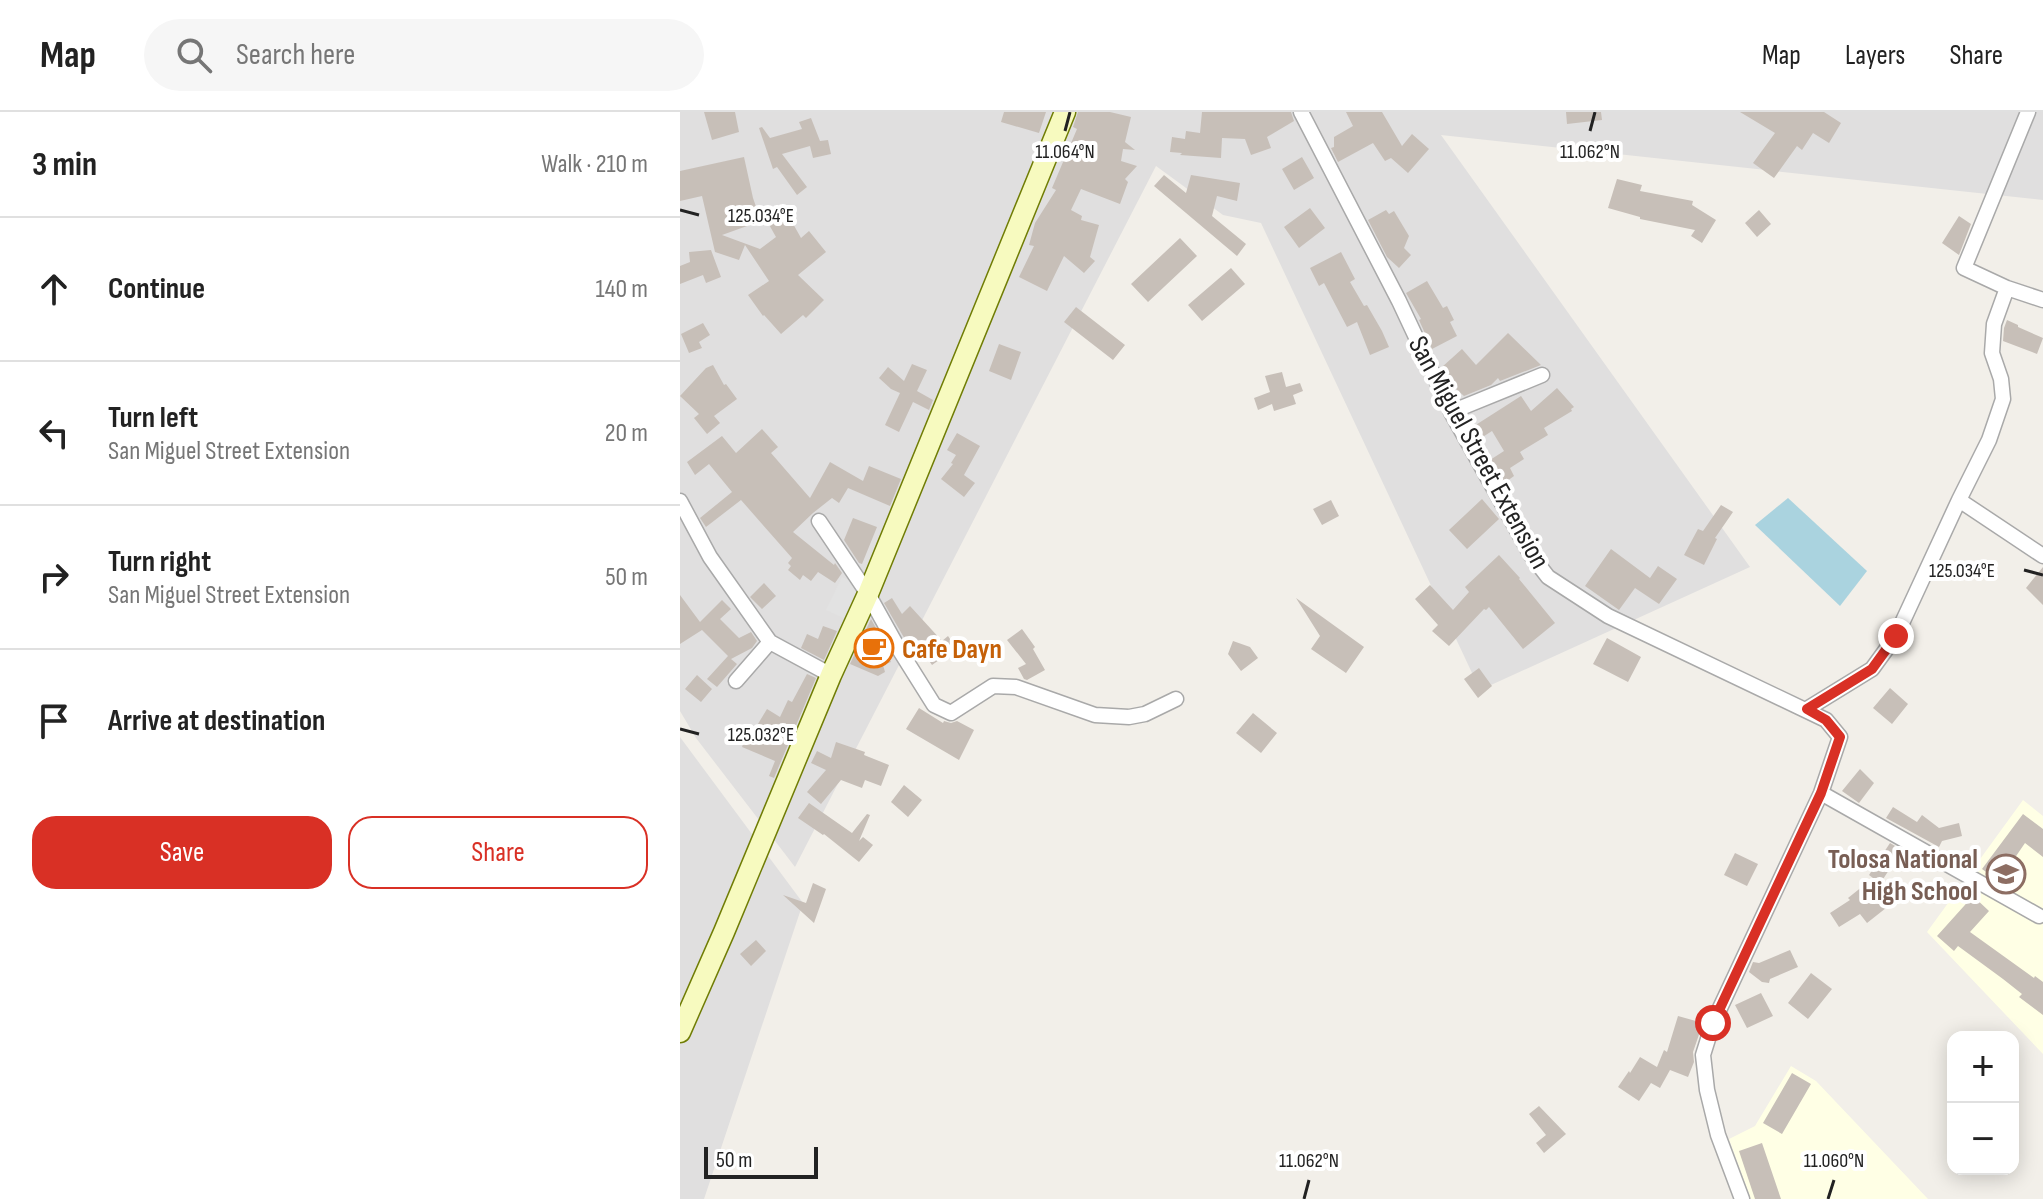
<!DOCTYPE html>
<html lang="en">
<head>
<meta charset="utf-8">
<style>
	body { margin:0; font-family:"Sofia Sans Condensed",sans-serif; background:#f6f6f6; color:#222 }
	.controls { position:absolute; right:24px; bottom:24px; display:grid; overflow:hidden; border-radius:16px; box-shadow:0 4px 20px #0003 }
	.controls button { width:72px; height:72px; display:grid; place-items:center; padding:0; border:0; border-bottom:2px solid #e0e0e0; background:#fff; color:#222; font:40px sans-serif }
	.scale { position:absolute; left:24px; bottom:20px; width:114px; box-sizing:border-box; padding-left:8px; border:4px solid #222; border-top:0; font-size:22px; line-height:28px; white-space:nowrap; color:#222; -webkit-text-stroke:6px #fff; paint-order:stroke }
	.stop { position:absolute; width:24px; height:24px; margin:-18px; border:6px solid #d93025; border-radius:50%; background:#fff }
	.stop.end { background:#d93025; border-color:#fff; box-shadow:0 2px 8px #0008 }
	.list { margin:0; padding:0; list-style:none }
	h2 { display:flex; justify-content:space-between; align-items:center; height:104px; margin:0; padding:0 32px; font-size:34px }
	h2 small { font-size:26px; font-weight:400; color:#767676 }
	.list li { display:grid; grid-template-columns:52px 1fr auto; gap:24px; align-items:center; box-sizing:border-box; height:144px; padding:0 32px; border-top:2px solid #e0e0e0 }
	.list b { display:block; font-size:30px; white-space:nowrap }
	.list p { margin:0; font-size:26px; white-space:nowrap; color:#767676 }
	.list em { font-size:26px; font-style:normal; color:#767676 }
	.actions { display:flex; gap:16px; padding:24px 32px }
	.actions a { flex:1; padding:18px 0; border:2px solid #d93025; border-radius:24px; text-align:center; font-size:28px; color:#d93025 }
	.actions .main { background:#d93025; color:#fff }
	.icon { flex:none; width:44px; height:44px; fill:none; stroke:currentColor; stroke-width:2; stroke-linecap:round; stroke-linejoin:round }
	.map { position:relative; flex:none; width:1363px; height:1087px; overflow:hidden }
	header { display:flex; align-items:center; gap:48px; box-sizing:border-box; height:112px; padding:0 40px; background:#fff; border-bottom:2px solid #e0e0e0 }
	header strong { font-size:38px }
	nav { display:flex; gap:44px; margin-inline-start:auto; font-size:28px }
	.search { width:560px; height:72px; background:#f6f6f6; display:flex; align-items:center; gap:20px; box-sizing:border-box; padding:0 28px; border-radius:44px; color:#767676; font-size:30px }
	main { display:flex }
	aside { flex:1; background:#fff }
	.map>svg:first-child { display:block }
	.residential { fill:#e0dfdf }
	.education { fill:#ffffe5 }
	.parking { fill:#e2e2e2 }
	.water { fill:#aad3df }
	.building { fill:#c7bfb8 }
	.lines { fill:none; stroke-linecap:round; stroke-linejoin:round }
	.street-casing { stroke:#a9a9a9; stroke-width:17 }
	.secondary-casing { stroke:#707d05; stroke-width:23 }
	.street { stroke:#fff; stroke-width:14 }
	.secondary { stroke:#f7fabf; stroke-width:20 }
	.route { stroke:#d93025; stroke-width:10 }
	.ticks { fill:none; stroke:#222; stroke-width:3 }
	.labels { text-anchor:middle; stroke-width:8; stroke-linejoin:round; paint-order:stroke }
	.street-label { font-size:28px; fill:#222; stroke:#fff }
	.food-label { font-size:28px; font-weight:bold; fill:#c56008; stroke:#fff; text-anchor:start }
	.education-label { font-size:28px; font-weight:bold; fill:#785e54; stroke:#fff; text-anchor:end }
	.ticks-label { font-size:20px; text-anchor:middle; fill:#222; stroke:#fff; stroke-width:8; stroke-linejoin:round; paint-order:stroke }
</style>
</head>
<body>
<header>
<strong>Map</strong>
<div class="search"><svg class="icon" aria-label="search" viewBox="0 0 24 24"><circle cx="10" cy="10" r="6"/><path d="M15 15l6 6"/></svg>Search here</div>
<nav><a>Map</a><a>Layers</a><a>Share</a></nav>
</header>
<main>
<aside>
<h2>3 min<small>Walk · 210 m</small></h2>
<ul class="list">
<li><svg class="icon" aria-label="ahead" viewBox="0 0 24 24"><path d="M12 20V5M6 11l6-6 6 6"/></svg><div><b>Continue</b></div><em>140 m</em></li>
<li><svg class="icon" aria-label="left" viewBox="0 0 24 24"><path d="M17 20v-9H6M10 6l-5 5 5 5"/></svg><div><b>Turn left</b><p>San Miguel Street Extension</p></div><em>20 m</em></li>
<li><svg class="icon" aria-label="right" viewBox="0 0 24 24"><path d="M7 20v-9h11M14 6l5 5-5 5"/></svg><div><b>Turn right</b><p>San Miguel Street Extension</p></div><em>50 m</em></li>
<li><svg class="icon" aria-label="arrive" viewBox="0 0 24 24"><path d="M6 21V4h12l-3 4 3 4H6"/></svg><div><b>Arrive at destination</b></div></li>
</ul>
<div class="actions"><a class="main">Save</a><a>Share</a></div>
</aside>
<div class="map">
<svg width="1363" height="1087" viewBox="0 0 1363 1087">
	<rect width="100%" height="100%" fill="#f2efe9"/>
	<path class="residential" d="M0 0H1363V88L761 23 1070 455 800 578 581 111 543 103 476 54 115 755 16 626 0 599Z
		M0 625 123 791 24 1087H0Z"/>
	<path class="education" d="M1343 688 1363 704V942L1247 820Z
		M1111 954 1136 969 1248 1087H1071L1049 1027 1075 1014Z"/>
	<path class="parking" d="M162 465 177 472 180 481 168 508 146 498Z"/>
	<path class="water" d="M1108 386 1187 459 1160 494 1075 413Z"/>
	<path class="building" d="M24 0H55L59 20 32 28Z
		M324 0H366L359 21 321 10Z
		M398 0H430L451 5 445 30 455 38 443 37 441 49 457 54 445 67 448 70 440 92 401 77 391 98 402 104 401 108 419 113 410 145 415 149 404 161 384 144 367 179 339 165 354 134 349 133 355 111 376 78 372 76 397 17 393 15Z
		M522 0H611L614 9 587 25 591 36 571 43 565 27 542 26 541 46 500 43 502 41 490 40 492 25 505 27 506 19 520 21Z
		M666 0H702L722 34 732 22 749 37 728 61 711 46 705 49 693 31 658 50 651 36 654 35V25L673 14Z
		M886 0H921L922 8 887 12Z
		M1060 0H1144L1161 11 1149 31 1133 21 1122 38 1117 34 1094 66 1073 51 1095 21Z
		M131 6 140 29 148 28 151 42 133 46 130 34 102 42 127 75 117 83 97 55 93 57 79 16 82 15 90 26 122 17 119 10Z
		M64 45 73 86 81 109 42 123 80 137 96 125 83 102 102 92 121 126 129 119 146 140 118 163 144 188 126 206 123 203 101 222 84 203 83 204 68 183 89 169 65 133 59 148 35 140 22 84 0 89V59Z
		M622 45 634 66 614 78 602 57Z
		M484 63 506 81 511 63 560 71 557 89 537 84 532 104 566 132 557 144 474 74Z
		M937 67 962 73 960 79 1013 89 1012 93 1036 108 1022 131 1011 124 1015 118 960 107V105L928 96Z
		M630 96 645 116 619 136 604 115Z
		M706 98 709 102 714 99 729 124 724 136 731 143 719 156 707 145 688 108Z
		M1079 98 1091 112 1077 125 1065 111Z
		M1279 104 1291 112 1279 143 1262 131Z
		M500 126 517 144 468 190 451 172Z
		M31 138 41 165 26 171 23 163 0 172V154L10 150 9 140Z
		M661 140 675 167 670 170 684 194 687 193 702 219 709 235 690 243 677 210 667 215 644 171 639 174 630 156Z
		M551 156 565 172 522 209 508 193Z
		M747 169 763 196 767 194 774 208 770 210 777 224 752 237 739 208 741 207 726 181Z
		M396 195 445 233 433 248 384 210Z
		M1327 208 1338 213V215L1363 226 1357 242 1323 229 1324 216Z
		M23 211 30 223 19 230 22 236 9 241 1 222Z
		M828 221 861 253 820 269 818 266 811 273 784 284 776 277 778 275 762 255 782 237 796 253Z
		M319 232 341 240 331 268 309 259Z
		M232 252 247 258 237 279 253 288 249 298 233 290 219 320 205 313 220 281 211 277 199 266 208 255 224 269Z
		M33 253 44 273 46 272 57 287 34 304 40 311 27 322 14 306 19 302 0 284 26 256Z
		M602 260 606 275 620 271 623 279 613 283 616 292 594 299 592 292 578 298 574 286 590 280 585 264Z
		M877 276 894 295 891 297 892 299 864 316 868 323 840 340 844 347 830 356 834 364 823 372 810 348 824 339 812 319 798 328 791 316 841 284 851 299Z
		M82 317 98 335 91 341 130 386 150 350 183 369 189 354 221 367 210 394 168 376 159 391 152 386 133 401 113 420 154 453 155 451 162 461 155 471 138 460 131 469 123 463 120 468 108 458 111 454 108 451 112 446 61 388 26 415 20 406 52 380 29 352 15 363 7 350 42 324 56 341Z
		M277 321 300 334 284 363 295 371 284 385 261 367 273 352 271 351 276 343 267 338Z
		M802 387 819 407 787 437 769 418Z
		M651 388 659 404 642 413 633 397Z
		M1041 393 1053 400 1035 426 1037 427 1024 453 1004 443 1018 417 1023 419Z
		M173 406 197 415 182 452 179 451 164 428Z
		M931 437 970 466 978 454 997 467 979 492 955 476 939 498 905 474Z
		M819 443 840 466 839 467 875 511 843 537 809 495 806 498 804 497 769 534 752 519 758 513 735 487 750 473 773 498 789 480 785 475Z
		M1363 455V493L1346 476Z
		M84 471 96 484 82 497 70 485Z
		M0 483 20 510 42 488 51 497 40 507 59 526 71 520 77 529 72 536 51 547 57 552 37 575 27 567 48 544 22 518 0 532Z
		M212 486 222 502 230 494 262 529 268 524 276 536 252 553 235 528 228 533 226 529 204 491Z
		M616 486 684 535 666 561 631 537 640 524Z
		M191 507 212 545 209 546 211 550 203 553 205 560 198 564 170 552Z
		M143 514 157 519 144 548 121 536 127 522 138 527Z
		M342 517 355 535 353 537 365 558 347 568 344 567 338 556 346 552 327 528Z
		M927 526 961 545 948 570 913 552Z
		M553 529 570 535 578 546 561 559 548 542Z
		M799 556 812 574 798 586 784 567Z
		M127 562 136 566 94 666 89 664 95 649 62 635 68 618 73 620 87 597 100 605 108 588 112 590Z
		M17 563 32 577 21 590 5 577Z
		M1210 576 1228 592 1212 612 1193 596Z
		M239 596 263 611 264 609 271 611 277 609 294 618 279 648 226 617Z
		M573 601 597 621 581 641 556 621Z
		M156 630 185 640 184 643 209 653 201 674 185 668 182 676 161 668 141 692 127 680 146 658 131 651 137 639 151 646Z
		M1180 657 1194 671 1179 691 1162 679Z
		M224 673 242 688 228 705 211 690Z
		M129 691 172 721 187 702 190 703 179 729 183 725 193 733 179 750 144 722 143 723 118 706Z
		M1213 695 1237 710 1242 703 1259 716 1279 711 1282 724 1262 729 1259 735 1206 706Z
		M1343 702 1363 717V745L1345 731 1319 769 1302 757Z
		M1210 731 1222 738 1194 781 1206 796 1187 811 1180 802 1159 815 1150 801 1170 788 1168 786 1193 766 1189 763Z
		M1055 741 1078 752 1067 774 1044 763Z
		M133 771 146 777 134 811 103 783 126 791Z
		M1293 784 1309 799 1290 820 1354 866 1355 864 1363 870V903L1339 885 1342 882 1323 867 1278 834 1274 839 1257 824Z
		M76 828 86 839 71 854 60 842Z
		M1110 838 1118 855 1090 867 1089 871 1082 870 1069 860 1073 850 1079 851Z
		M1131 861 1152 877 1128 907 1108 891Z
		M1081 881 1093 904 1067 916 1055 893Z
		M998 904 1023 911 1013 940 1014 950 1008 965 990 958 980 976 971 971 959 989 938 975 949 959 950 961 960 945 977 955 984 938 987 940Z
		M1112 961 1131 972 1102 1022 1083 1011Z
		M859 994 886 1022 864 1041 856 1031 866 1023 849 1002Z
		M1082 1031 1101 1087H1075L1059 1039Z"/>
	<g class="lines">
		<g class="street-casing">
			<path id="street" d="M621 0 719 189 771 300 851 443 868 465 928 504 1146 608 1160 625 1141 681 1033 911 1023 943 1027 978 1038 1023 1062 1087
				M1348 0 1284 156 1327 176 1363 188
				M771 300 862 263
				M1279 388 1363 444
				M0 389 30 445 90 530 151 563
				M139 409 188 482 217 534 254 593 271 601 313 574 336 575 415 603 449 605 465 602 496 587
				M56 569 90 530
				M1127 597 1192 557 1216 524 1279 388 1309 328 1323 287 1321 267 1312 241 1314 212 1327 176
				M1141 681 1359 804"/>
		</g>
		<g class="secondary-casing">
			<path id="secondary" d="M0 920 44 820 151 563 188 482 385 0"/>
		</g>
		<use href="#street" class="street"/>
		<use href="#secondary" class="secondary"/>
	</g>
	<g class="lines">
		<path class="route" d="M1033 911 1141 681 1160 625 1146 608 1127 597 1192 557 1216 524"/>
	</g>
	<path class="ticks" d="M385 19 390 0M910 19 915 0M0 98 19 103M1344 458 1363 463M0 617 19 622M624 1087 629 1068M1148 1087 1154 1068"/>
	<defs>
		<g id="cafe-ring" transform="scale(2)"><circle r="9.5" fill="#fff" stroke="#e8710a" stroke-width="1.5"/><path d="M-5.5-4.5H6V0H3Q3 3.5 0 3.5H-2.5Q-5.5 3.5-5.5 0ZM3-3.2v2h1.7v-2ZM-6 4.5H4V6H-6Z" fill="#e8710a"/></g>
		<g id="school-ring" transform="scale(2)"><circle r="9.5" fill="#fff" stroke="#8d6e63" stroke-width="1.5"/><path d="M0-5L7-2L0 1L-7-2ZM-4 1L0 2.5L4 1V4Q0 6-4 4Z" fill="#8d6e63"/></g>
	</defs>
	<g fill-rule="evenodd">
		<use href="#cafe-ring" x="194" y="536"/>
		<use href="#school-ring" x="1326" y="762"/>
	</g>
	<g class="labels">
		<g class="street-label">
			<text transform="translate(800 340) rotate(61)" y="10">San Miguel Street Extension</text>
		</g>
		<g class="food-label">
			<text x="222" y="546">Cafe Dayn</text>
		</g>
		<g class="education-label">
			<text x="1298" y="756">Tolosa National<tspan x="1298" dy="32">High School</tspan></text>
		</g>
	</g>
	<g class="ticks-label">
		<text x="385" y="46">11.064°N</text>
		<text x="910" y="46">11.062°N</text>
		<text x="81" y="110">125.034°E</text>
		<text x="1282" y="465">125.034°E</text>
		<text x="81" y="629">125.032°E</text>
		<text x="629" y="1055">11.062°N</text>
		<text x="1154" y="1055">11.060°N</text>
	</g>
</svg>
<div class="controls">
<button>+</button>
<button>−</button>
</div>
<div class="scale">50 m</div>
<div class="stop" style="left:1033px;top:911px"></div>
<div class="stop end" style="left:1216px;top:524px"></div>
</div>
</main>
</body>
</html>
